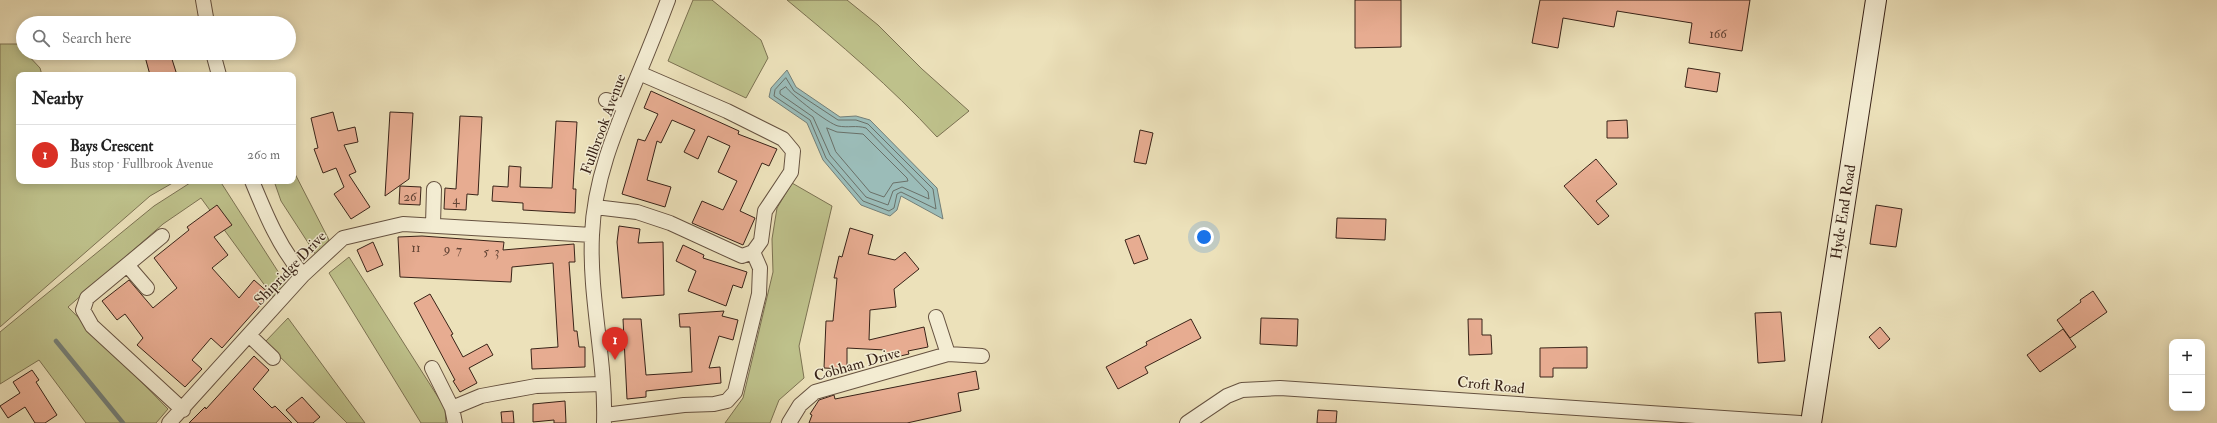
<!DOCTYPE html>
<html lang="en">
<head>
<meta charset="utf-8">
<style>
	body { margin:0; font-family:"IM FELL Double Pica",serif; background:#f2f2f2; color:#222 }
	.controls { position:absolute; right:12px; bottom:12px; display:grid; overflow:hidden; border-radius:8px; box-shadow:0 2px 10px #0003 }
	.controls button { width:36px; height:36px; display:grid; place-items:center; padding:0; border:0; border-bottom:1px solid #e0e0e0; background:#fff; color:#222; font:20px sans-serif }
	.you { position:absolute; left:1204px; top:237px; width:14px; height:14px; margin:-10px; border:3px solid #fff; border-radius:50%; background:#1a73e8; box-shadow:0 0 0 6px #1a73e833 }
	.badge { display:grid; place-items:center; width:26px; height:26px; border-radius:50%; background:#d93025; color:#fff; font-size:13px; font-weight:700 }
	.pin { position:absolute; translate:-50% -33px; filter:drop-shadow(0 1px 2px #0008) }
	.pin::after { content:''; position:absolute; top:21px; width:14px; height:12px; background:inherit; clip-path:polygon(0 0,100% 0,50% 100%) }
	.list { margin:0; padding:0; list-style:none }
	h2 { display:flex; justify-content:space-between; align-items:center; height:52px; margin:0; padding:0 16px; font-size:17px }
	h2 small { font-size:13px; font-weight:400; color:#767676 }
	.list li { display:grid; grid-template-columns:26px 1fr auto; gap:12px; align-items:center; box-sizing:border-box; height:60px; padding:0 16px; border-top:1px solid #e0e0e0 }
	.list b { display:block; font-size:15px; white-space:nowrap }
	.list p { margin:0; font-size:13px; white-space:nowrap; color:#767676 }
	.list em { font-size:13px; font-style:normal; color:#767676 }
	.icon { flex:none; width:22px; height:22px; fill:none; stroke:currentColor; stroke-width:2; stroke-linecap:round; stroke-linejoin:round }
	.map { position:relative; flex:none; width:2217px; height:423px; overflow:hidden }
	.search { position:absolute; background:#fff; box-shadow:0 2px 10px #0003; left:16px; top:16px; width:280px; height:44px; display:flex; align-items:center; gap:10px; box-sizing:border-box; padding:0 14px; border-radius:22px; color:#767676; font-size:15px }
	.panel { position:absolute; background:#fff; box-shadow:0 2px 10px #0003; left:16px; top:72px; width:280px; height:112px; border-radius:8px }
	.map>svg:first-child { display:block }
	.green { fill:#bec18b; stroke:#7c7252 }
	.water { fill:#9bbcb8; stroke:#747f78 }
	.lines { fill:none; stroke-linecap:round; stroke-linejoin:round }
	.shore { stroke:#6a7068; stroke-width:1 }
	.stream { stroke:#747f78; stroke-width:4.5 }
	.building { fill:#e7ac91; stroke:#392318 }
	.minor-casing { stroke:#665240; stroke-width:16 }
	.secondary-casing { stroke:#392318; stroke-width:22 }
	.minor { stroke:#f3ecd2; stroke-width:14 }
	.secondary { stroke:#f3ecd2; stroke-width:20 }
	.labels { text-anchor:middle; stroke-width:3; stroke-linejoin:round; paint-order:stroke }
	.number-label { font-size:13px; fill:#644536 }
	.street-label { font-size:15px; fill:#392318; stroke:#f3ecd2 }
</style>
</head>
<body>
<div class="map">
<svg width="2217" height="423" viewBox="0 0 2217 423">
	<rect width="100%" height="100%" fill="#ece1ba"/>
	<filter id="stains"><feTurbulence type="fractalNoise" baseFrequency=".005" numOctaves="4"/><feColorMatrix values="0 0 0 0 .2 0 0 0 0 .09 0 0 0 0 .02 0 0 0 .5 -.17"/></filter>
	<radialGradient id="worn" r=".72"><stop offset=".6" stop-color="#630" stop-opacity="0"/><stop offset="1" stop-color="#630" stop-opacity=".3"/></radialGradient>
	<path class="green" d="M693 0H712L761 40 768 58 746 98 668 61Z
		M787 0H847L878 25 922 69 969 111 937 137C891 87 840 44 787 0Z
		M0 44H18L23 50V53H26L40 68 42 75H19V181H176L150 196 0 327Z
		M293 170 329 240 316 255 281 201 274 181H293Z
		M193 181H220L286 284 274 298 201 198 163 224 68 307 168 409 156 423H86L39 360 0 384V332L154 206Z
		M792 183 832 206 799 346 804 378 779 400 770 423H725L743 398 773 272 772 239 777 208Z
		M349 257 445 408 446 423H421L329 273Z
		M288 318 365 423H347L265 342Z"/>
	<path class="water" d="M787 70 796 87 840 117 856 116 870 120 937 188 943 219 901 196 897 210 890 216 861 205 823 160 807 123 769 97 771 88Z"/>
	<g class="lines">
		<path class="shore" d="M786 78 794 91 838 120H856L868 124 933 189 936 209 901 192 897 194 894 208 889 211 863 201 826 158 810 120 774 96 775 90Z
			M786 87C791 95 829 124 838 126 848 128 856 125 866 128L928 192 929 199 902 187 893 191 888 205 866 197 830 155 813 117 780 94V91Z
			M827 128 837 132 863 134 907 178 908 181 893 183 884 197 870 192 836 152Z"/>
		<path class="stream" d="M56 341 123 423"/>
	</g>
	<path class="building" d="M1355 0H1401V47L1355 48Z
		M1540 0H1750L1742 51 1689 43 1692 23 1617 11 1614 27 1563 18 1558 48 1532 43Z
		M144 53H170L177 75H150Z
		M1688 68 1720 73 1717 92 1685 87Z
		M651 91 739 131 738 134 777 149 769 166 762 163 740 211 755 218 743 245 692 223 702 201 723 210 737 181 718 172 730 146 708 136 698 159 684 152 695 130 672 120 661 143 657 141 647 180 671 187 665 207 622 194 638 139 645 141 658 114 644 108Z
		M333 112 338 131 355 127 358 142 344 145 356 172 349 175 370 207 351 219 334 194 344 187 336 168 323 173 314 149 318 148 311 118Z
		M390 112 413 113 409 179 385 196Z
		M460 116 482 117 478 195 467 194 466 210 444 209 445 188 456 189Z
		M1627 120 1628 138H1607V121Z
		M556 121 577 122 573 189H576L575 213 523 210V203L492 201 493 186 508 187 509 166 521 167 520 187 552 188Z
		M1140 130 1153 133 1146 164 1134 162Z
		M1596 159 1617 184 1596 201 1609 216 1598 225 1564 186Z
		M400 186 421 187 420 205 399 204Z
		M217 205 232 225 214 237 228 255 212 268 239 298 254 280 270 294 222 348 211 338 192 360 202 369 185 387 137 345 143 338 125 314 117 320 102 301 129 280 153 308 177 288 154 258 189 230 187 227Z
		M1876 205 1902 209 1896 247 1870 244Z
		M1337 218 1386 219 1385 240 1336 238Z
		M619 226 640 229 638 243 663 242 664 295 622 298 617 242Z
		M850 228 873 235 868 254 895 260 905 252 919 269 894 289 896 307 870 310 869 340 924 327 928 347 908 351 909 354 887 359 885 350 847 348V369L824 368 826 321H833L837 278H834L839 256 842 257Z
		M1139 235 1148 259 1134 264 1125 240Z
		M422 236 504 242 503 250 574 244 575 262H569L574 331H577L579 347H585V367L532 369 531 349 558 347 553 263 512 267 511 282 400 277 398 237Z
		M373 242 383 265 367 272 357 250Z
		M683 245 704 255 703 258 747 272 742 288 733 285 726 306 688 291 696 271 676 261Z
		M2093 291 2107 312 2070 338 2057 320 2081 302 2080 300Z
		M430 294 453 334 451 335 463 357 487 344 493 355 469 368 477 383 460 392 453 381 455 380 414 303Z
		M724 311 722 316 738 320 733 340 719 336 709 368 720 367 721 383 646 391V397L627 399 623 319H641L646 375 692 372 690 327H680L679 314Z
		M1781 312 1785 361 1758 363 1755 313Z
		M1261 318 1298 319 1297 346 1260 344Z
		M1191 319 1201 338 1145 367 1148 373 1118 389 1106 367 1147 345 1146 342Z
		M1468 319H1482V335H1491L1492 354 1469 355Z
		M1880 327 1890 339 1879 349 1869 337Z
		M2063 329 2076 347 2040 372 2027 355Z
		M1587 347V368H1553V377H1540V348Z
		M254 356 269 370 253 389 272 408 275 406 292 423H189L205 407 206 409Z
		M32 370 39 380 36 382 57 415 45 423H35L25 407 8 418 0 406 20 393 13 382Z
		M976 371 979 389 958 393 961 411 907 423H809L812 415 810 414 819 400 834 395 835 399Z
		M302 397 320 417 313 423H298L286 410Z
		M565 401 566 423H554V420L533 422V404Z
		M1318 410 1337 411 1336 423H1317Z
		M513 411 514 423H502L501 412Z"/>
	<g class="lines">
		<g class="minor-casing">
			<path id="minor" d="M203 0 207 23
				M213 53 219 75
				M606 100 625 106
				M252 181C266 215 279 247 303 275
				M595 207 637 212 670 223 742 256 753 252 761 241 765 211 791 172 793 151 783 139 727 111 639 73
				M433 224 434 189
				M162 236 87 298 83 310 92 326 183 410
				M128 266 147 288
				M936 317 948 354
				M250 336 273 358
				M432 368 452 408 455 423
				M452 408 481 396 536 386 602 384
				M605 415 684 405 714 404 727 401 735 392 759 294 760 268 753 252
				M169 423 303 275 343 238 403 224 592 235
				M604 423C606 360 589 298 592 235 594 178 617 126 639 73 649 49 659 24 668 0
				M789 423 800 405 815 392 948 354 982 356
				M1187 423 1227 396 1242 390 1280 388 1800 423"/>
		</g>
		<g class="secondary-casing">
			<path id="secondary" d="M1811 423 1876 0"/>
		</g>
		<use href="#minor" class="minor"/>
		<use href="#secondary" class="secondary"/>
	</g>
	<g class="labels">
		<g class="number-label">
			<text x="1718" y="38">166</text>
			<text x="410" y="201">26</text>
			<text x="456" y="204">4</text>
			<text x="416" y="252">11</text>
			<text x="447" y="253">9</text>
			<text x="459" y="254">7</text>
			<text x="486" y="256">5</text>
			<text x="497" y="256">3</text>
		</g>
		<g class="street-label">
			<text transform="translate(603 124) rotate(-70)" y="5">Fullbrook Avenue</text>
			<text transform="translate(1843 212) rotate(-81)" y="5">Hyde End Road</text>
			<text transform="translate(290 268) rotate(-46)" y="5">Shipridge Drive</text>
			<text transform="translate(857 364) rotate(-16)" y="5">Cobham Drive</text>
			<text transform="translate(1491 385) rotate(6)" y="5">Croft Road</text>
		</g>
	</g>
	<rect width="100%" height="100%" filter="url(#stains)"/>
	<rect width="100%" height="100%" fill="url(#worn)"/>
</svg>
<div class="controls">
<button>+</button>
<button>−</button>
</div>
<div class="you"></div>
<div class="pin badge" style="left:615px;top:360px">1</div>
<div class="search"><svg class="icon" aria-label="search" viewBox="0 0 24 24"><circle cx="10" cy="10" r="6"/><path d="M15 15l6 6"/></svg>Search here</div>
<section class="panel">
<h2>Nearby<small></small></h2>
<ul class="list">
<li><span class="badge">1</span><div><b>Bays Crescent</b><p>Bus stop · Fullbrook Avenue</p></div><em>260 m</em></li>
</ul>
</section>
</div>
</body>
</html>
